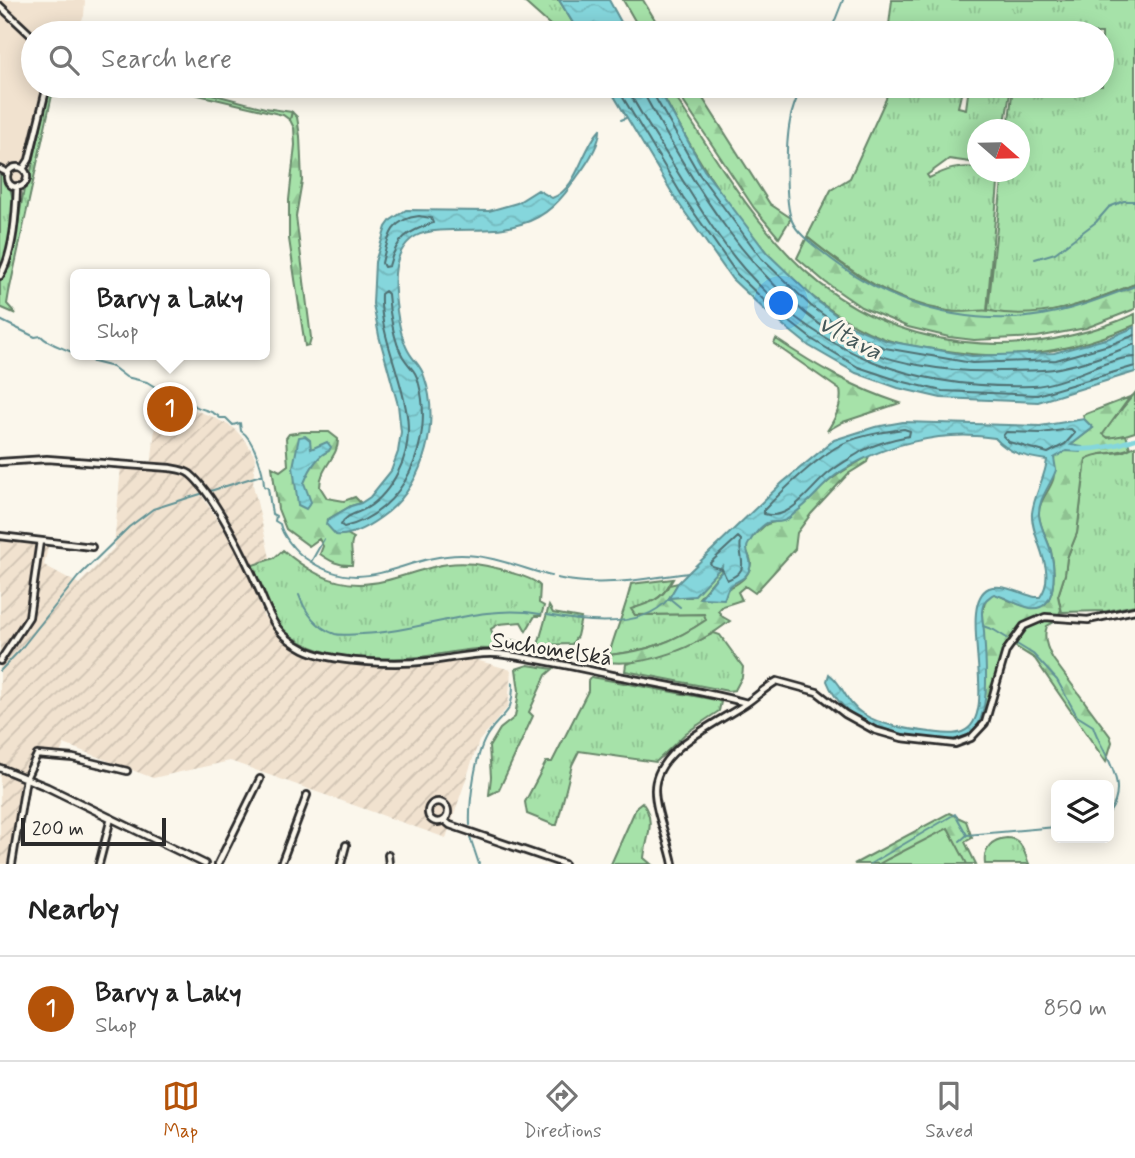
<!DOCTYPE html>
<html lang="en">
<head>
<meta charset="utf-8">
<style>
	body { margin:0; font-family:Mynerve,sans-serif; background:#f2f2f2; color:#222 }
	.controls { position:absolute; right:21px; bottom:21px; display:grid; overflow:hidden; border-radius:10px; box-shadow:0 4px 18px #0003 }
	.controls button { width:63px; height:63px; display:grid; place-items:center; padding:0; border:0; border-bottom:2px solid #e0e0e0; background:#fff; color:#222; font:35px sans-serif }
	.compass { position:absolute; left:967px; top:119px; width:63px; height:63px; border-radius:50%; background:#fff; box-shadow:0 4px 18px #0003; rotate:110deg }
	.scale { position:absolute; left:21px; bottom:18px; width:145px; box-sizing:border-box; padding-left:7px; border:4px solid #2b2b2b; border-top:0; font-size:19px; line-height:24px; white-space:nowrap; color:#2b2b2b; -webkit-text-stroke:5px #fbf7ec; paint-order:stroke }
	.you { position:absolute; left:782px; top:304px; width:24px; height:24px; margin:-18px; border:5px solid #fff; border-radius:50%; background:#1a73e8; box-shadow:0 0 0 10px #1a73e833 }
	.badge { display:grid; place-items:center; width:46px; height:46px; border-radius:50%; background:#b45309; color:#fff; font-size:23px; font-weight:700 }
	.pin { position:absolute; translate:-50% -50%; border:4px solid #fff; box-shadow:0 2px 7px #0006 }
	.popup { position:absolute; left:70px; top:269px; width:200px; height:91px; box-sizing:border-box; display:grid; place-content:center; border-radius:10px; background:#fff; filter:drop-shadow(0 2px 5px #0005); font-size:23px; white-space:nowrap; color:#767676 }
	.popup b { font-size:26px; color:#222 }
	.popup::after { content:''; position:absolute; left:50%; top:100%; margin-left:-14px; border:14px solid transparent; border-top-color:#fff }
	.list { margin:0; padding:0; list-style:none }
	h2 { display:flex; justify-content:space-between; align-items:center; height:91px; margin:0; padding:0 28px; font-size:30px }
	h2 small { font-size:23px; font-weight:400; color:#767676 }
	.list li { display:grid; grid-template-columns:46px 1fr auto; gap:21px; align-items:center; box-sizing:border-box; height:105px; padding:0 28px; border-top:2px solid #e0e0e0 }
	.list b { display:block; font-size:26px; white-space:nowrap }
	.list p { margin:0; font-size:23px; white-space:nowrap; color:#767676 }
	.list em { font-size:23px; font-style:normal; color:#767676 }
	.icon { flex:none; width:38px; height:38px; fill:none; stroke:currentColor; stroke-width:2; stroke-linecap:round; stroke-linejoin:round }
	.map { position:relative; flex:none; width:1135px; height:864px; overflow:hidden }
	.search { position:absolute; background:#fff; box-shadow:0 4px 18px #0003; left:21px; right:21px; top:21px; height:77px; display:flex; align-items:center; gap:18px; box-sizing:border-box; padding:0 24px; border-radius:38px; color:#767676; font-size:26px }
	.sheet { height:196px; background:#fff }
	nav { display:flex; justify-content:space-around; align-items:center; box-sizing:border-box; height:98px; border-top:2px solid #e0e0e0; background:#fff; font-size:19px; color:#767676 }
	nav a { display:grid; justify-items:center; gap:4px }
	nav .on { color:#b45309 }
	.map>svg:first-child { display:block }
	.built { fill:#f1e2cf }
	.industrial { fill:url(#industrial-furrows) }
	.grass { fill:url(#grass-tufts); stroke:#68866a; stroke-width:2 }
	.forest { fill:url(#forest-firs); stroke:#68866a; stroke-width:2 }
	.pitch { fill:#a6e2a9; stroke:#68866a; stroke-width:2 }
	.water { fill:url(#water-waves); stroke:#619295; stroke-width:2 }
	.lines { fill:none; stroke-linecap:round; stroke-linejoin:round }
	.shore { stroke:#4f6f72; stroke-width:2 }
	.stream { stroke:#619295; stroke-width:2 }
	.canal { stroke:#85d6dc; stroke-width:5 }
	.minor-casing { stroke:#2b2b2b; stroke-width:10 }
	.tertiary-casing { stroke:#2b2b2b; stroke-width:10 }
	.minor { stroke:#fbf7ec; stroke-width:4.5 }
	.tertiary { stroke:#fbf7ec; stroke-width:5 }
	.labels { text-anchor:middle; stroke-width:6; stroke-linejoin:round; paint-order:stroke }
	.street-label { font-size:23px; fill:#2b2b2b; stroke:#fbf7ec }
	.water-label { font-size:24px; font-style:italic; fill:#425657; stroke:#fbf7ec }
</style>
</head>
<body>
<div class="map">
<svg width="1135" height="864" viewBox="0 0 1135 864">
	<defs>
		<pattern id="industrial-furrows" width="10" height="10" patternUnits="userSpaceOnUse" patternTransform="scale(1.75)"><rect width="10" height="10" fill="#f1e2cf"/><path d="M-1 1l2-2M0 10L10 0M9 11l2-2" fill="none" stroke="#cfc2b2"/></pattern>
		<pattern id="grass-tufts" width="24" height="20" patternUnits="userSpaceOnUse" patternTransform="scale(1.75)"><rect width="24" height="20" fill="#a6e2a9"/><path d="M3 7l-1-3M5 7V3M7 7l1-3M15 17l-1-3M17 17v-4M19 17l1-3" fill="none" stroke="#8fc292"/></pattern>
		<pattern id="forest-firs" width="22" height="20" patternUnits="userSpaceOnUse" patternTransform="scale(1.75)"><rect width="22" height="20" fill="#a6e2a9"/><path d="M5 1l3.5 6h-7zM16 11l3.5 6h-7z" fill="#8fc292"/></pattern>
		<pattern id="water-waves" width="16" height="10" patternUnits="userSpaceOnUse" patternTransform="scale(1.75)"><rect width="16" height="10" fill="#85d6dc"/><path d="M0 5q4-4 8 0t8 0" fill="none" stroke="#73b8bd"/></pattern>
	</defs>
	<rect width="100%" height="100%" fill="#fbf7ec"/>
	<filter id="ink" filterUnits="userSpaceOnUse"><feTurbulence type="fractalNoise" baseFrequency=".0143" numOctaves="2"/><feDisplacementMap in="SourceGraphic" scale="14" xChannelSelector="R" yChannelSelector="G"/><feConvolveMatrix kernelMatrix="1 2 1 2 8 2 1 2 1" color-interpolation-filters="sRGB"/></filter>
	<g filter="url(#ink)">
		<path class="built" d="M0 0H85L84 16 75 33H33V86H50L29 175 22 190 17 228 5 283 0 286Z"/>
		<path class="industrial" d="M158 397 211 416 234 428 247 443 255 457 253 485 271 562 252 567 212 500 190 477 233 544 250 578 264 617 308 651 333 661 374 664 455 658 473 659 511 670 508 707 479 741 446 838 230 761 153 778 64 744 59 756 36 754 23 783 9 864H0V534L49 542 44 565 79 584 114 548 121 466 151 469Z"/>
		<path class="grass" d="M522 0H559L579 33H559Z
			M892 0H1135V284C1095 300 1031 326 988 310L1003 172H1020V130L1008 129 1013 86H1102V33H888Z
			M50 86H54L9 292 7 304 16 314 0 307V280L10 267 24 189 29 180Z
			M160 86H181L265 108 292 112 290 120 283 115Z
			M658 86H668C710 148 748 217 803 269 895 354 1024 363 1135 314V325C1075 351 1012 362 948 351 927 348 904 346 885 339 779 299 707 181 658 86Z
			M888 86H963L958 107 966 109 969 86H1011L1004 129 978 130 977 163 949 159 927 175 929 178C946 170 958 165 977 168L978 172H999L987 311C918 321 858 278 807 237L831 190 850 178 886 99Z
			M0 173C23 193 12 246 0 271Z
			M1135 393V432L1116 438 1105 437 1103 434 1105 429Z
			M1135 446V605L1107 611 1062 612 1058 596 1065 574 1067 558 1077 533 1086 459 1092 455 1122 452Z
			M283 550C305 569 329 584 359 584 385 584 408 573 433 567 459 560 487 564 512 573 522 576 534 579 540 586L539 603 544 606 541 616H535L526 631 521 622 499 624 491 629 493 636 531 644V654C513 651 495 648 477 649 458 650 438 655 419 657 371 661 307 661 274 620 267 612 266 600 262 590 258 582 254 574 250 566L274 558Z
			M673 579C662 599 654 602 632 609L635 615 704 614 706 620C674 642 647 651 609 655 615 631 626 609 631 584Z
			M549 606 553 613 581 618 577 636 572 644 538 645Z
			M714 633 720 635 743 667 742 677 735 690 728 691 625 671 626 664 681 649Z
			M528 665 553 669 546 675 529 712 533 716 499 790 489 795 491 777 489 747 500 729 515 717 519 691 516 669Z
			M591 677 716 700 721 702 719 711 686 733 656 762 579 751 572 765 557 825H554L527 814 525 802 546 762H552L588 691V681Z
			M642 802C657 822 646 837 644 858L651 864H611L637 806Z
			M1007 838C1022 838 1024 852 1029 864H985C983 848 992 839 1007 838Z"/>
		<path class="forest" d="M623 0H643L663 33H642Z
			M673 86H695L770 204 791 218 779 238 754 208Z
			M292 112 297 117 300 136 302 181 296 216 311 338 309 345 305 346 289 239V200L295 145 294 128 290 120Z
			M807 237C851 273 890 301 948 311 962 314 979 309 990 311 1041 321 1088 303 1135 284V309L1086 328 1037 337 974 340 949 337 908 327 861 307 825 282 797 258Z
			M776 339C816 366 854 388 900 403L843 422 827 431C835 419 843 404 840 390L774 344Z
			M1130 397 1103 434 1108 438 1126 435 1130 448C1116 455 1098 451 1086 459L1077 533 1067 558 1065 574 1058 596 1061 610 1056 621 1047 626C1043 637 1047 649 1053 659L1110 736 1112 742 1106 762 1035 659 1008 642 1003 649 984 720 980 724 985 692 982 613 986 599 994 593C1005 598 1018 606 1030 607 1058 612 1055 569 1051 551 1048 539 1040 528 1039 515 1038 502 1049 492 1053 480 1055 474 1053 465 1054 458L1093 428 1084 419 1083 415Z
			M302 432H329L338 439C339 457 320 466 320 487L327 498 344 501 355 497 361 503 351 506 327 520 342 535 347 534 354 538C348 547 354 555 352 565 339 566 330 561 320 554L323 546 319 539 309 546 286 529 278 509 272 467 280 471 288 465 286 438 289 434Z
			M869 456 867 462 848 474 811 514 797 533 795 549 755 593 745 586 738 592 742 600 723 606 718 611 723 617 730 621C696 647 649 667 606 662L609 655C647 651 674 642 706 620L704 614 635 615 631 609C647 604 661 601 669 585L678 583 670 597H691L722 566 721 572 700 597C718 592 749 586 751 563 751 557 747 554 746 548 746 541 758 532 763 527 770 520 779 524 787 518 803 508 814 494 828 482 840 472 855 464 869 456Z
			M949 813 966 821 972 838 965 842 976 864H854Z"/>
		<path class="pitch" d="M948 828 967 864H879L888 859Z"/>
		<path class="water" d="M559 0H609L627 33H579Z
			M608 86H657L704 170 767 253 816 300 849 325 887 341 972 356 1054 353 1109 338 1135 327V372L1038 402 941 398 898 388 856 373 809 346 768 313 732 279 677 201Z
			M600 130C600 145 586 165 577 177 563 198 547 217 521 224 513 226 504 229 495 229 476 231 432 227 416 236 405 242 399 253 396 266 392 287 398 336 410 354 415 362 421 366 424 376 440 421 425 481 388 512 374 523 354 537 336 535L326 524 327 520 351 506 361 503 370 497 391 471 398 452 401 432 398 405 379 336 373 304 375 262 386 227 391 220 406 210 489 211 517 203 538 190 552 198C578 189 582 148 600 130Z
			M1084 419 1093 428 1071 445 1082 447 1080 452 1066 451 1054 458 1056 470C1051 485 1038 499 1039 515 1040 528 1048 539 1051 552 1055 569 1058 612 1030 608 1018 606 1006 597 994 594 993 594 987 599 986 600 979 609 983 621 984 631 985 657 994 724 966 737 957 741 944 740 934 739 913 737 892 732 872 725 851 717 835 701 827 681L829 674C843 683 845 703 863 714 882 726 908 729 930 732 940 733 952 736 962 732 1003 717 954 604 989 588 1002 583 1022 594 1035 597H1040C1059 571 1030 538 1032 513 1034 495 1045 478 1047 460 1027 457 1009 454 995 438 943 429 879 445 836 475 821 486 811 502 796 512 793 515 787 520 783 521 778 523 772 521 767 523 761 526 752 537 749 543 743 551 753 558 750 568 746 582 733 580 728 589 726 592 726 596 724 599L700 598 721 572 722 566 694 596 669 598 678 583 688 573 782 483 834 440 875 427 903 422 1040 426Z
			M305 436 310 440 311 449 327 442 331 447 329 451C317 455 309 471 304 483L311 502 306 509 298 505 293 467 299 437Z"/>
		<g class="lines">
			<path class="shore" d="M616 86 683 197 737 274 772 308 813 340 858 367 900 381 942 391 1037 395 1135 366
				M626 86C640 114 659 141 675 168 696 202 718 239 744 269 822 357 917 390 1033 386 1064 385 1105 358 1135 357
				M643 86 645 96C694 185 751 283 840 338 884 364 951 373 1000 371 1019 370 1040 372 1059 368 1085 363 1111 354 1135 344
				M651 86 652 92 699 174 761 258 811 306 846 331 885 348 972 363 1056 360 1112 344 1135 335
				M419 216 431 218 433 223C407 232 397 237 389 266L384 267 382 263C388 238 390 219 419 216Z
				M385 291 388 294C389 311 394 342 403 357 410 368 416 370 419 384 434 441 405 513 344 527L341 525C346 514 357 514 367 508 380 500 391 486 398 472 429 414 378 353 381 294Z
				M904 429 910 431 909 436C893 439 877 443 862 451 851 458 840 464 830 472 811 486 791 522 764 514V510C784 489 811 464 835 448 854 436 882 432 904 429Z
				M1071 429 1075 433 1065 444 1048 453 1009 442 1003 436 1006 432 1041 433Z
				M738 537 741 540C737 560 753 569 727 580L722 569 712 566 710 563Z"/>
			<path class="stream" d="M830 33 843 0
				M802 86C797 97 792 108 790 121 786 142 784 202 792 221 797 233 811 243 821 251 876 296 941 321 1012 318 1056 317 1095 301 1135 286
				M621 120 626 118
				M1035 259 1055 253 1096 222 1109 207 1124 201H1135
				M0 320 35 337 41 336C49 345 65 348 76 354
				M78 355H86L93 362 113 367 126 377 147 382 168 395 173 394 179 398 186 399C189 401 191 405 195 406 204 411 214 410 220 418H226L233 425 240 423 241 431C253 438 264 471 264 486L268 488 272 514 276 516 275 521 280 524C282 535 295 551 305 558 365 600 401 555 461 555 492 555 521 568 551 576
				M311 562 324 539
				M557 578C600 588 644 579 688 573
				M299 595C305 612 317 628 335 634 342 636 354 634 362 634 421 632 481 603 540 614
				M547 615C582 622 644 630 669 598L680 607
				M983 626 994 630 1007 638
				M1015 643 1033 654 1057 680 1077 716 1093 726C1102 754 1131 783 1109 813
				M0 671 20 650 78 577 129 527 153 509 261 475
				M470 825C469 803 475 753 488 734 503 710 513 718 513 683
				M470 837 479 864
				M960 841 967 835
				M870 864 955 814 967 835 1056 827"/>
			<path class="canal" d="M1074 449C1094 450 1116 446 1135 439"/>
			<g class="minor-casing">
				<path id="minor" d="M0 6 33 37
					M7 177a10 10 0 1 1 20 0a10 10 0 1 1-20 0Z
					M0 169 8 173
					M23 169 29 160 47 86
					M0 276C14 253 16 212 17 186
					M0 462 47 459 170 468C176 469 185 470 190 474 215 495 247 561 260 592 271 619 276 635 304 649 332 663 397 665 429 661 452 659 474 652 498 654 536 658 575 667 612 675 658 684 703 691 747 703
					M0 536 92 547
					M0 661 29 617 40 541
					M428 812a10 10 0 1 1 20 0a10 10 0 1 1-20 0Z
					M444 820 450 825 564 864
					M388 855 389 864
					M12 864 26 778 37 755 73 758 127 771
					M99 864 111 818
					M218 864 260 779
					M281 864 307 795
					M341 864 346 845
					M673 864C669 841 655 813 655 790 655 749 718 723 747 703 757 696 766 687 777 681L817 692 845 714 874 730 902 738 955 744 971 738 985 723 1006 651 1024 626 1045 617 1088 620 1135 610"/>
			</g>
			<g class="tertiary-casing">
				<path id="tertiary" d="M0 768 47 787 205 864"/>
			</g>
			<use href="#minor" class="minor"/>
			<use href="#tertiary" class="tertiary"/>
		</g>
	</g>
	<g class="labels">
		<g class="street-label">
			<text transform="translate(552 648) rotate(9)" y="8">Suchomelská</text>
		</g>
		<g class="water-label">
			<text transform="translate(850 337) rotate(28)" y="8">Vltava</text>
		</g>
	</g>
</svg>
<div class="controls">
<button><svg class="icon" aria-label="layers" viewBox="0 0 24 24"><path d="M12 4l9 5-9 5-9-5zM3 14l9 5 9-5"/></svg></button>
</div>
<svg class="compass" viewBox="-18 -18 36 36"><path d="M0-13l5 13h-10z" fill="#e53935"/><path d="M0 13l5-13h-10z" fill="#767676"/></svg>
<div class="scale">200 m</div>
<div class="you"></div>
<div class="pin badge" style="left:170px;top:409px">1</div>
<div class="popup"><b>Barvy a Laky</b>Shop</div>
<div class="search"><svg class="icon" aria-label="search" viewBox="0 0 24 24"><circle cx="10" cy="10" r="6"/><path d="M15 15l6 6"/></svg>Search here</div>
</div>
<section class="sheet">
<h2>Nearby<small></small></h2>
<ul class="list">
<li><span class="badge">1</span><div><b>Barvy a Laky</b><p>Shop</p></div><em>850 m</em></li>
</ul>
</section>
<nav>
<a class="on"><svg class="icon" aria-label="map" viewBox="0 0 24 24"><path d="M3 6l6-2 6 2 6-2v14l-6 2-6-2-6 2zM9 4v14M15 6v14"/></svg>Map</a>
<a><svg class="icon" aria-label="directions" viewBox="0 0 24 24"><path d="M12 3l9 9-9 9-9-9zM9 14v-3h6M13 9l2 2-2 2"/></svg>Directions</a>
<a><svg class="icon" aria-label="saved" viewBox="0 0 24 24"><path d="M7 4h10v16l-5-4-5 4z"/></svg>Saved</a>
</nav>
</body>
</html>
